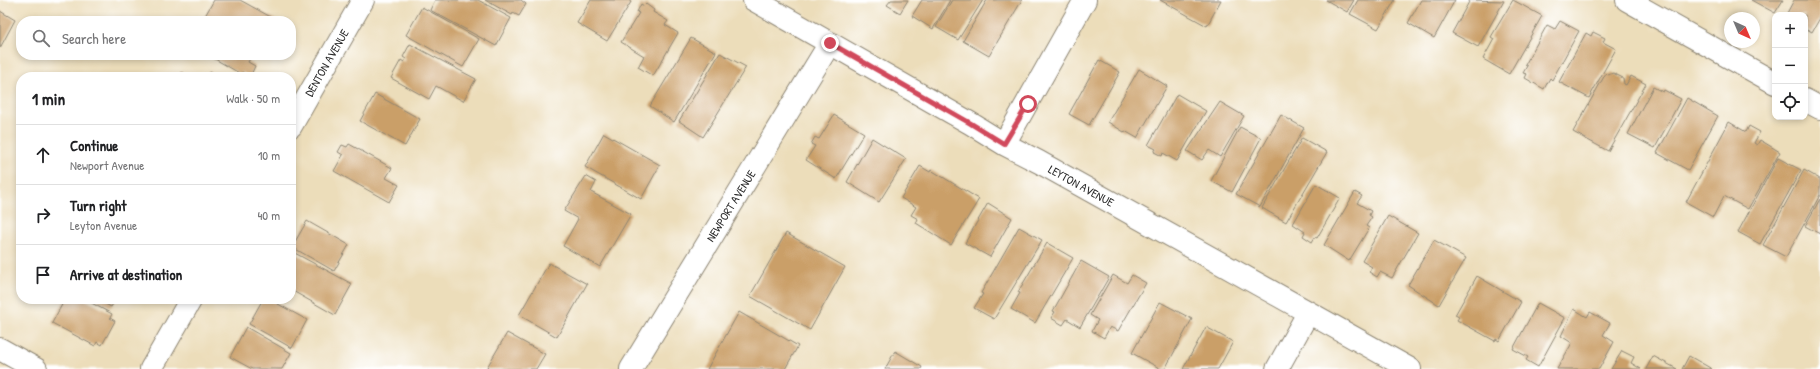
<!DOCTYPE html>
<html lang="en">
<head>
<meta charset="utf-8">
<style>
	body { margin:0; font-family:"Patrick Hand",sans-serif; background:#f6f6f6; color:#202124 }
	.controls { position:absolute; right:12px; top:12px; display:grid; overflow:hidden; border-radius:8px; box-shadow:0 2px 6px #0003 }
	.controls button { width:36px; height:36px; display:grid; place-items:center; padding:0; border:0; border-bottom:1px solid #e0e0e0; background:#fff; color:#202124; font:20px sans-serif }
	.compass { position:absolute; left:1724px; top:12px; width:36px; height:36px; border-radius:50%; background:#fff; box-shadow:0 2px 6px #0003; rotate:136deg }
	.stop { position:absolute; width:12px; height:12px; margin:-9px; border:3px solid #d1495b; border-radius:50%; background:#fff }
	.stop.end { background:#d1495b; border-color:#fff; box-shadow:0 1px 4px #0008 }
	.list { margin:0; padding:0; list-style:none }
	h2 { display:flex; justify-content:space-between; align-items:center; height:52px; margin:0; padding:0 16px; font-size:17px }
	h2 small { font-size:13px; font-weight:400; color:#757577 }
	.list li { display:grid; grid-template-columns:26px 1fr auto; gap:12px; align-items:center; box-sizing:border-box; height:60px; padding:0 16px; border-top:1px solid #e0e0e0 }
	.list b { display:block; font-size:15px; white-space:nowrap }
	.list p { margin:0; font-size:13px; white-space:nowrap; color:#757577 }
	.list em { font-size:13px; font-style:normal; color:#757577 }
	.icon { flex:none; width:22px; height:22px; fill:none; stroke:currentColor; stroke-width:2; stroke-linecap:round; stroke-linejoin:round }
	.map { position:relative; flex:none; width:1820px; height:369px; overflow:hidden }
	.search { position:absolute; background:#fff; box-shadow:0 2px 6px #0003; left:16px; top:16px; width:280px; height:44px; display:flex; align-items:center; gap:10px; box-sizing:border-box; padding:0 14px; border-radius:16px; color:#757577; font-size:15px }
	.panel { position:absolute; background:#fff; box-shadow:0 2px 6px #0003; left:16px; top:72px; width:280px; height:232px; border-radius:16px }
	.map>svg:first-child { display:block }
	.building { fill:#ca9f67 }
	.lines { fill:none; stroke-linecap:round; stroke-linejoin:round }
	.street-casing { stroke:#8c8472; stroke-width:24 }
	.street { stroke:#fff; stroke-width:22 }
	.route { stroke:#d1495b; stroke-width:5 }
	.labels { text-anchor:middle; stroke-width:3; stroke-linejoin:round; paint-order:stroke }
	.street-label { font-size:12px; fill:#2b2b2b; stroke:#fff }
</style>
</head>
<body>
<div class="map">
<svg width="1820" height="369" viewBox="0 0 1820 369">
	<rect width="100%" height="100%" fill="#fff"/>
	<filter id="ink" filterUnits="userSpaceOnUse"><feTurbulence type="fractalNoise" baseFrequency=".025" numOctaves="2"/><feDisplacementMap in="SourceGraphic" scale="8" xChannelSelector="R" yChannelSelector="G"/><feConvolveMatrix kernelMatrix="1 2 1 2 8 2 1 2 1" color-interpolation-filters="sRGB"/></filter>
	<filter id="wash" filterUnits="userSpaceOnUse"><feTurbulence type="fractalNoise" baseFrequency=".012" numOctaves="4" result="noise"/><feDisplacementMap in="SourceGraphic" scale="16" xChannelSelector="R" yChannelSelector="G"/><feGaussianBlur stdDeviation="0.9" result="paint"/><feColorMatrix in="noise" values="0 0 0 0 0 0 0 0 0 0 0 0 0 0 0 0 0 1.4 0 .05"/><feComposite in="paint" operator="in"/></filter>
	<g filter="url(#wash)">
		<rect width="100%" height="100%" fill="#ecddba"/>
		<g id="blocks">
			<path class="building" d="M214 0H240L278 21H215L205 16Z
				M435 0H478L511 18 496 46 430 10Z
				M485 0H521L526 4 519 16 513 13 512 15Z
				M591 0H628L631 2 607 41 577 23Z
				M891 0H908L900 13 887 5Z
				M922 0H950L933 29 912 16Z
				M952 0H983L958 40 936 27Z
				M987 0H1022L989 56 963 41Z
				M1160 0H1221L1207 26Z
				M1326 0H1354L1347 12Z
				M1358 0H1395L1378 29 1350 14Z
				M1421 0H1455L1434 38 1408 23Z
				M1470 0 1504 1 1478 47 1452 33Z
				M1513 0 1542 16 1509 74 1483 59 1494 39 1491 37Z
				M1751 0H1783L1775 13Z
				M1794 0H1820V18L1812 32 1805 28V15H1786Z
				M641 4 644 6 646 4 654 10 653 12 668 21 665 25 678 33 653 76 638 67 644 56 621 42 639 13 637 12Z
				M422 7 479 39 463 67 406 35Z
				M0 11 15 20 0 48Z
				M1560 21 1579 31 1552 80 1550 78 1544 89 1525 78 1527 74 1523 73 1527 66 1525 65 1547 25 1555 29Z
				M1593 32 1605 38 1603 42 1616 49 1589 98 1559 82 1586 33 1591 36Z
				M691 38 716 52 674 122 650 106Z
				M410 44 476 79 463 101 436 86 429 99 391 78 401 60 404 62 406 59 403 57Z
				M720 53 746 67 703 137 679 121Z
				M208 55H252L248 62 255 66 250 77 242 72 241 74Z
				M1099 60 1120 72 1089 125 1069 114Z
				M1139 69 1167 86 1137 138 1125 131 1124 132 1108 122Z
				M182 72 191 77H179Z
				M210 72 219 77H207Z
				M1606 73 1608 75 1613 73 1623 78 1624 84 1626 85 1631 76 1646 84 1608 151 1573 132Z
				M1653 87 1663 92 1664 90 1681 99 1655 148 1628 134Z
				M375 94 420 119 405 146 360 121Z
				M1177 94 1206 111 1177 161 1163 153 1162 156 1154 152 1156 149 1148 145Z
				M1687 98 1718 116 1688 170 1657 153Z
				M1220 102 1244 116 1220 157 1209 150 1202 160 1187 151Z
				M834 115 864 133 836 179 806 160 815 146 811 144 815 137 819 139Z
				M1281 115 1304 128 1260 207 1236 194Z
				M1729 122 1746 132 1749 126 1760 132 1754 143 1757 145 1760 140 1780 152 1748 209 1724 196 1713 217 1686 202Z
				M1240 127 1261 138 1232 192 1211 181Z
				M604 133 660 165 641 199 585 167Z
				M872 138 906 159 879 202 847 182Z
				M1302 138 1327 152 1286 222 1262 208Z
				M349 144 392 168 386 178 399 185 389 202 334 171 343 155 338 152 342 145 347 147Z
				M1778 158 1801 170 1760 244 1738 232Z
				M920 166 930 172 931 170 979 199 951 245 916 223 918 219 911 215 916 207 901 198Z
				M1804 170 1820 179V195L1786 257 1763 245Z
				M586 176 596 182 591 192 631 214 600 267 563 246 578 219 564 211Z
				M1316 184 1340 198 1317 238 1315 237 1312 242 1303 236 1305 232 1293 224Z
				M1355 192 1362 196 1357 203 1371 211 1369 215 1372 217 1366 226 1369 228 1349 261 1324 245Z
				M1820 199V234L1805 226Z
				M988 203 1012 218 990 257 965 243Z
				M1388 216 1418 233 1392 278 1380 272 1377 277 1369 272 1372 267 1362 261Z
				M307 221 349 245 334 271 292 247Z
				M1019 227 1042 240 994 319 974 308 983 294 981 293Z
				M786 233 845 267 810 330 750 296Z
				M1434 240 1466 258 1439 305 1408 285Z
				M1047 243 1073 258 1035 323 1011 309 1020 293 1018 292Z
				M291 251 352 284 335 315 291 290Z
				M1081 261 1109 277 1080 327 1067 319 1063 325 1051 318 1055 312 1053 311Z
				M549 263 587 284 557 337 519 315Z
				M1113 275 1127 283 1132 275 1146 283 1118 331 1110 327 1104 338 1092 331 1098 320 1090 315Z
				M1477 276 1521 302 1499 341 1496 339 1495 341 1457 320 1459 317 1455 315Z
				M65 299H84L112 314 110 318 115 321 102 345 97 342 95 346 52 323Z
				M96 299H116L111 307Z
				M263 299H269L307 320 292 348 249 324Z
				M1160 302 1192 319 1165 369H1161L1132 353Z
				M1538 303 1565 318 1538 367 1526 360 1528 357 1513 349Z
				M1574 309 1587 317 1590 312 1610 323 1603 335 1614 342 1599 369H1557L1572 343 1561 336Z
				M739 312 798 346 785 369H707Z
				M246 327 291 353 282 369H252L230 357Z
				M1206 327 1233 342 1218 369H1183Z
				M507 333 545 354 536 369H486Z
				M895 351 922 367 921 369H885Z
				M1622 351 1634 357 1631 363 1641 369H1611Z
				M1653 356 1666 363 1677 369H1646Z
				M1689 356 1712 369H1682Z"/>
		</g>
	</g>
	<g filter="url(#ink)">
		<use href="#blocks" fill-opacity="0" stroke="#8c8472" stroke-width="1"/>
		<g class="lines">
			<g class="street-casing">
				<path id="street" d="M754 0 970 123 1004 144 1039 162 1410 369
					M1627 0 1775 83
					M1805 100 1820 108
					M291 126 363 0
					M1004 144 1085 0
					M0 349 36 369
					M151 369 191 299
					M631 369 830 43
					M1277 369 1308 313"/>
			</g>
			<use href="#street" class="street"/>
		</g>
	</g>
	<g class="lines" filter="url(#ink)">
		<path class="route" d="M830 43 970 123 1004 144 1028 104"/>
	</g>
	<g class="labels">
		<g class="street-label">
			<text transform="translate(327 63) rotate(-60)" y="4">DENTON AVENUE</text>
			<text transform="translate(1081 186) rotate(29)" y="4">LEYTON AVENUE</text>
			<text transform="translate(731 206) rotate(-58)" y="4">NEWPORT AVENUE</text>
		</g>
	</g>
</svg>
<div class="controls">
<button>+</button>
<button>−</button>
<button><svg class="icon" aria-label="locate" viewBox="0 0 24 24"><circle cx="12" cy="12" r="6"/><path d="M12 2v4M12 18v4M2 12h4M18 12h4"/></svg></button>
</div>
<svg class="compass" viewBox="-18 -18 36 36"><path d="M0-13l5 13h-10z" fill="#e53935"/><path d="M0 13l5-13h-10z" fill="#757577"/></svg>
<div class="stop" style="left:1028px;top:104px"></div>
<div class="stop end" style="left:830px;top:43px"></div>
<div class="search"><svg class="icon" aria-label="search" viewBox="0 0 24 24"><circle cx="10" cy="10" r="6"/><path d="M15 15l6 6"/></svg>Search here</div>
<section class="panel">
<h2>1 min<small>Walk · 50 m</small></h2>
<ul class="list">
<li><svg class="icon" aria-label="ahead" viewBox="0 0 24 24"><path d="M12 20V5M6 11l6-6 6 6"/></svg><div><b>Continue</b><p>Newport Avenue</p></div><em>10 m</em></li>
<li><svg class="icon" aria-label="right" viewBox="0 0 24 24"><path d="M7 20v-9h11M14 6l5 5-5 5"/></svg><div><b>Turn right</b><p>Leyton Avenue</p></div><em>40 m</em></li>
<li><svg class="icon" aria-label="arrive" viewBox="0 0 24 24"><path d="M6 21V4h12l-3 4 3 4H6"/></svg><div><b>Arrive at destination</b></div></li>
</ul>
</section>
</div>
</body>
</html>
